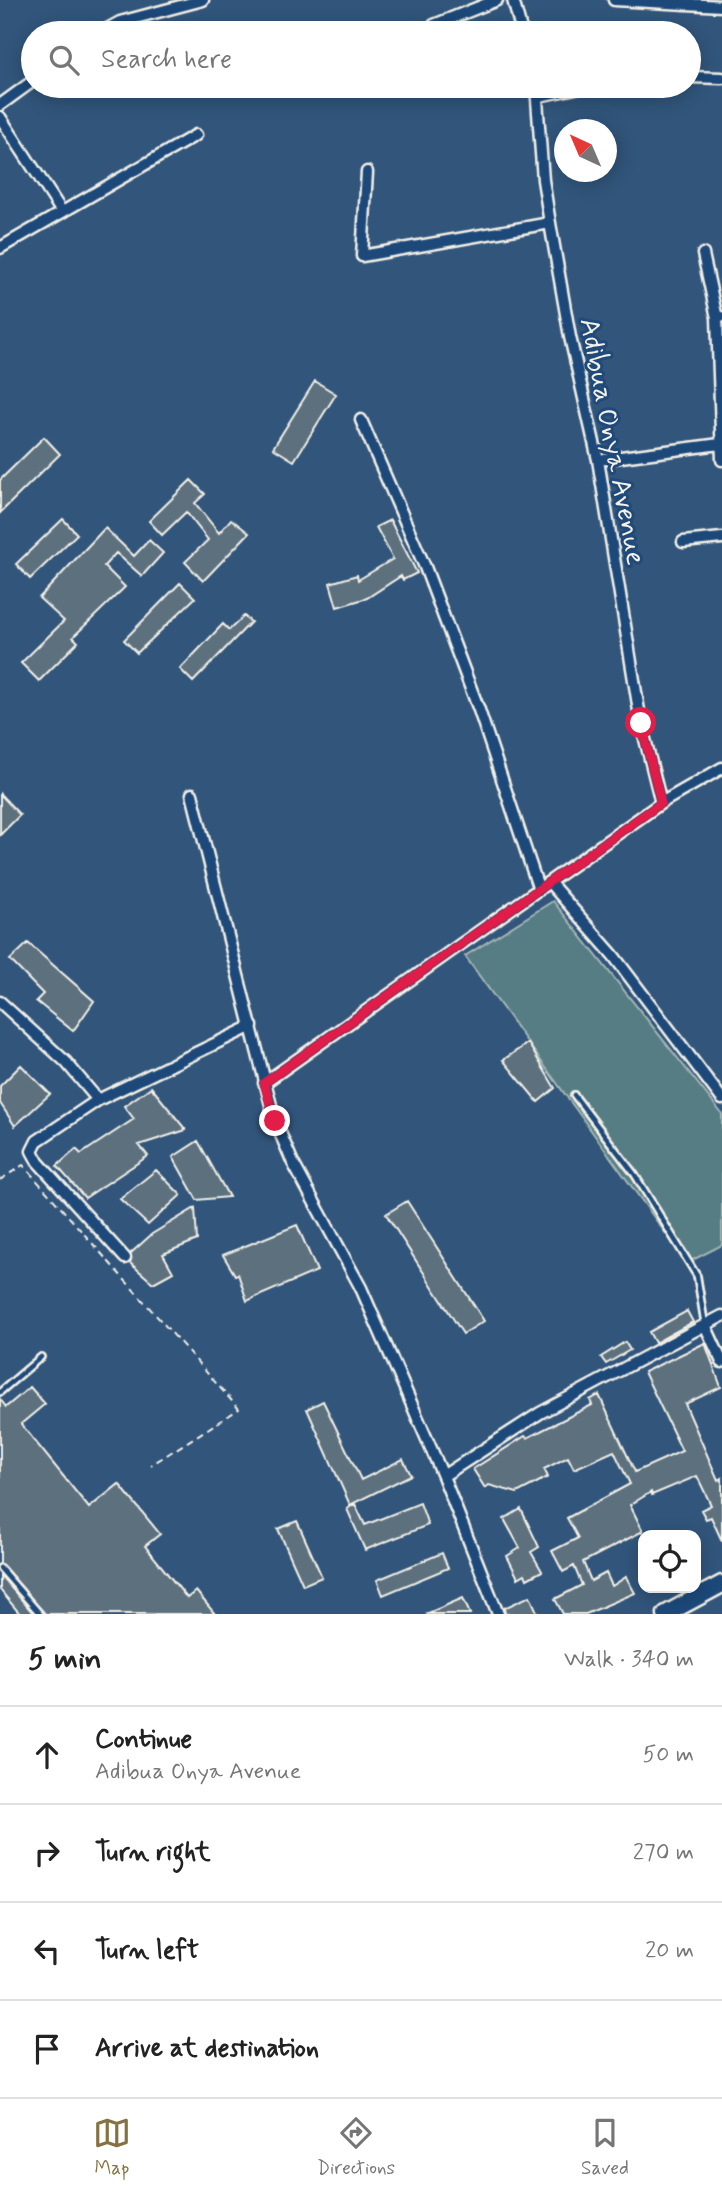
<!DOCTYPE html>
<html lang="en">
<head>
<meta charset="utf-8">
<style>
	body { margin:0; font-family:Mynerve,sans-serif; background:#f6f6f6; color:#222 }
	.controls { position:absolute; right:21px; bottom:21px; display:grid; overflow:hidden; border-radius:14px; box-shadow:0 4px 18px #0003 }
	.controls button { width:63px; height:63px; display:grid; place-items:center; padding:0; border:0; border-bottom:2px solid #e0e0e0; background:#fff; color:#222; font:35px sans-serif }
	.compass { position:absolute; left:554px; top:119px; width:63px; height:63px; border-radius:50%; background:#fff; box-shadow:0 4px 18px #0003; rotate:316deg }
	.stop { position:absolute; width:21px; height:21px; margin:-16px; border:5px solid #e11d48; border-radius:50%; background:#fff }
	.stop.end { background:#e11d48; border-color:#fff; box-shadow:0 2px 7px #0008 }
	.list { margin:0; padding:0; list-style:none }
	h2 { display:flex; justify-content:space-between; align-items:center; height:91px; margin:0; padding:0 28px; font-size:30px }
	h2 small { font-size:23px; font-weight:400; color:#767676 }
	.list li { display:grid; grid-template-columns:46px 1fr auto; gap:21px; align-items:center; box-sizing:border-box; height:98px; padding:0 28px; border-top:2px solid #e0e0e0 }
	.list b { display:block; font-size:26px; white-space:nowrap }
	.list p { margin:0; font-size:23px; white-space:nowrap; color:#767676 }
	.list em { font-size:23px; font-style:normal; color:#767676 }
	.icon { flex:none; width:38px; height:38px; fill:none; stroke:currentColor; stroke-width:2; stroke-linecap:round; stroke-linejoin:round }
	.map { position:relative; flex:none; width:722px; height:1614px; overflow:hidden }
	.search { position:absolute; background:#fff; box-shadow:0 4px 18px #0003; left:21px; right:21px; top:21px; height:77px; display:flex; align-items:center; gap:18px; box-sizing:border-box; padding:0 24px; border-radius:38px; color:#767676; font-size:26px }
	.sheet { height:483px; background:#fff }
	nav { display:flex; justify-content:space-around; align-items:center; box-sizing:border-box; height:98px; border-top:2px solid #e0e0e0; background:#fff; font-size:19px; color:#767676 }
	nav a { display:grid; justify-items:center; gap:4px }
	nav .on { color:#857141 }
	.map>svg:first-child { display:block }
	.green { fill:#567d83; stroke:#a5b7b6; stroke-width:2 }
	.building { fill:#5c6f7e; stroke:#f4f1e8; stroke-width:2 }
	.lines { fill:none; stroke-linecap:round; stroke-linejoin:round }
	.lane-casing { stroke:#f4f1e8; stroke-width:10 }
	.street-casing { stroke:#f4f1e8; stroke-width:15 }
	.primary-casing { stroke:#f4f1e8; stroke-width:21 }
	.path { stroke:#f4f1e8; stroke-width:2; stroke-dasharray:7 5; stroke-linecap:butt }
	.lane { stroke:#1f4a7a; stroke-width:4.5 }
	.street { stroke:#1f4a7a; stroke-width:10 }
	.primary { stroke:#1f4a7a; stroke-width:16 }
	.route { stroke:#e11d48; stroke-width:9 }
	.labels { text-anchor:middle; stroke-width:6; stroke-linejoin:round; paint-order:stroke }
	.street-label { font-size:28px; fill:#f4f1e8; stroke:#1f4a7a }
</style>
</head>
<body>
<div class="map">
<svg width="722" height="1614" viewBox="0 0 722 1614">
	<rect width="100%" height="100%" fill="#31557b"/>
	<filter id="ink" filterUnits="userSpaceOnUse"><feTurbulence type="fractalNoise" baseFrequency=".0143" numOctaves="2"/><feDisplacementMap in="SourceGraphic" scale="14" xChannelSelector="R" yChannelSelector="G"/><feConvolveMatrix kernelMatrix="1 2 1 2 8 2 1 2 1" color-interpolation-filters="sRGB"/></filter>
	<g filter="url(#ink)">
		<path class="green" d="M553 901 722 1114V1245L687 1263 465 956Z"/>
		<path class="building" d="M315 381 336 394 294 461 273 448Z
			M44 437 60 454 0 513V480Z
			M191 480 205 494 195 503 219 533 231 519 249 533 203 581 185 562 208 540 186 512 162 535 149 521Z
			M63 519 77 534 30 579 16 564Z
			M390 520 417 573 403 580 401 576 367 598 337 607 330 583 357 575 358 580 393 559 376 527Z
			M105 528 134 556 149 540 163 553 142 576 116 553 104 566 125 587 73 637 78 642 39 681 21 663 64 621 39 598Z
			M180 583 195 598 137 653 124 640Z
			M244 616 251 622 193 682 180 669 223 624 229 630Z
			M0 794 20 815 0 835Z
			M28 943 94 1001 73 1031 36 1001 43 994 10 960Z
			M528 1043 555 1088 538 1102 503 1060Z
			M21 1065 50 1094 15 1126 0 1103V1086Z
			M151 1087 186 1130 139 1145 148 1156 85 1198 57 1166 76 1149 81 1154 134 1119 124 1106Z
			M198 1141 229 1197 197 1200 173 1157Z
			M156 1170 181 1195 148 1225 120 1199Z
			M407 1201 484 1321 463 1334 386 1214Z
			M195 1208 197 1240 163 1254 173 1272 153 1283 130 1263 131 1253 152 1234Z
			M297 1225 317 1271 247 1301 238 1274 235 1275 223 1255Z
			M687 1311 693 1322 655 1343 649 1332Z
			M625 1342 630 1350 606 1364 601 1357Z
			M705 1343 721 1387 685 1404 718 1480 722 1478V1541L711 1517 706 1519 701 1510 711 1505 697 1476 652 1495 651 1492 630 1505 643 1531 583 1562 591 1581 606 1573 612 1586 626 1577 635 1593 586 1614H563L555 1599 582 1585 574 1566 563 1572 552 1551 578 1538 567 1518 630 1484 614 1451 574 1469 568 1457 544 1469 548 1477 517 1493 489 1485 485 1488 473 1469 525 1436 527 1438 592 1405 590 1400 599 1395 635 1472 682 1451 644 1372Z
			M30 1387 45 1404 21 1424 89 1508 119 1484 160 1534 145 1546 187 1598 196 1591 215 1614H45L0 1563V1399L6 1407Z
			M323 1401 361 1480 403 1459 411 1475 350 1505 307 1409Z
			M420 1503 428 1525 365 1550 347 1509 355 1504 365 1525Z
			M521 1509 539 1547 531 1552 542 1571 527 1579 525 1574 518 1578 507 1556 520 1548 504 1519Z
			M297 1521 322 1577 303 1585 278 1529Z
			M442 1553 448 1568 383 1595 377 1580Z
			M0 1575 34 1614H20L0 1590Z
			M530 1596 538 1614H505L504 1608Z
			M463 1598 470 1614H426Z"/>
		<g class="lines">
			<g class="lane-casing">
				<path id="lane" d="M574 1095 635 1175 697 1276 705 1325
					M0 1392 41 1357
					M0 1568 40 1614"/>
			</g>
			<g class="street-casing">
				<path id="street" d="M513 0 522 33
					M614 0 722 6
					M434 25 497 0
					M100 33 120 22 203 0
					M689 77 722 78
					M536 86 543 180 550 223 570 337 598 460 641 723 661 803
					M539 96 585 86
					M0 105 33 81
					M0 117 62 212
					M367 172 362 256 550 223
					M0 248 196 135
					M703 254 717 318 721 317
					M717 318 722 460
					M361 420 425 567 479 710 539 890
					M598 460 720 444
					M683 542 722 538
					M192 794 275 1121 293 1163 361 1288 443 1476 498 1614
					M550 883 613 955 722 1099
					M0 1002 66 1062 98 1100
					M264 1083 661 803 722 768
					M125 1258 38 1162 32 1151 37 1141 98 1100 252 1026
					M705 1325 722 1362
					M443 1476 540 1413 722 1316"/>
			</g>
			<g class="primary-casing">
				<path id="primary" d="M666 1614 722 1584"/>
			</g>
			<path class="path" d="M0 1180 23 1165 239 1409 151 1465"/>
			<use href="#lane" class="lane"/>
			<use href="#street" class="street"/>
			<use href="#primary" class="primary"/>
		</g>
	</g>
	<g class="lines" filter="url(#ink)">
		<path class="route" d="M275 1121 264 1083 661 803 641 723"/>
	</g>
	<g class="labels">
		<g class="street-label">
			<text transform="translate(614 441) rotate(79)" y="10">Adibua Onya Avenue</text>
		</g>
	</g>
</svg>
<div class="controls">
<button><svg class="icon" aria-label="locate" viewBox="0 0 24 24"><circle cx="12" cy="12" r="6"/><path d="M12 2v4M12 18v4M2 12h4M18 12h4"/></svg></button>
</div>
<svg class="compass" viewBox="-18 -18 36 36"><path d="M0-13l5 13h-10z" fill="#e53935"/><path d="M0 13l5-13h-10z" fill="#767676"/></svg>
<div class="stop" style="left:641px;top:723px"></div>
<div class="stop end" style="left:275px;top:1121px"></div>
<div class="search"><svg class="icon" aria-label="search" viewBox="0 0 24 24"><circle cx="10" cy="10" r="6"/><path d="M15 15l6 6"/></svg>Search here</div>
</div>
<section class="sheet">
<h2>5 min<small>Walk · 340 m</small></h2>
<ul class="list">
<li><svg class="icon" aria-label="ahead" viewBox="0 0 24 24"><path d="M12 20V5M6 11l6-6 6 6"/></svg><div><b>Continue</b><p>Adibua Onya Avenue</p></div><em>50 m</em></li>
<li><svg class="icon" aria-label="right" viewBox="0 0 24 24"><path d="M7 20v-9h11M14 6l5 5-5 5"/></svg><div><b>Turn right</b></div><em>270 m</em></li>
<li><svg class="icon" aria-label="left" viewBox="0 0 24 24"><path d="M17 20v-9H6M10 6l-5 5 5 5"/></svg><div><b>Turn left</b></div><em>20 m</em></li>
<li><svg class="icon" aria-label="arrive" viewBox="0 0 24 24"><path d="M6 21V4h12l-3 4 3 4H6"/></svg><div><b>Arrive at destination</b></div></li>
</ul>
</section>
<nav>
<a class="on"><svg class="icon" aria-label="map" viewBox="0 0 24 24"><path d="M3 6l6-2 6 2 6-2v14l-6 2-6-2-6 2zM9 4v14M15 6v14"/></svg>Map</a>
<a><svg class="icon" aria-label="directions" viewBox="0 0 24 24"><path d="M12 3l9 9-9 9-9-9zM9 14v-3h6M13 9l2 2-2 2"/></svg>Directions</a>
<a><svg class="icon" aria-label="saved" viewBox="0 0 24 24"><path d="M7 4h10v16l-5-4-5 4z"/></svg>Saved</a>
</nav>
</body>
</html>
